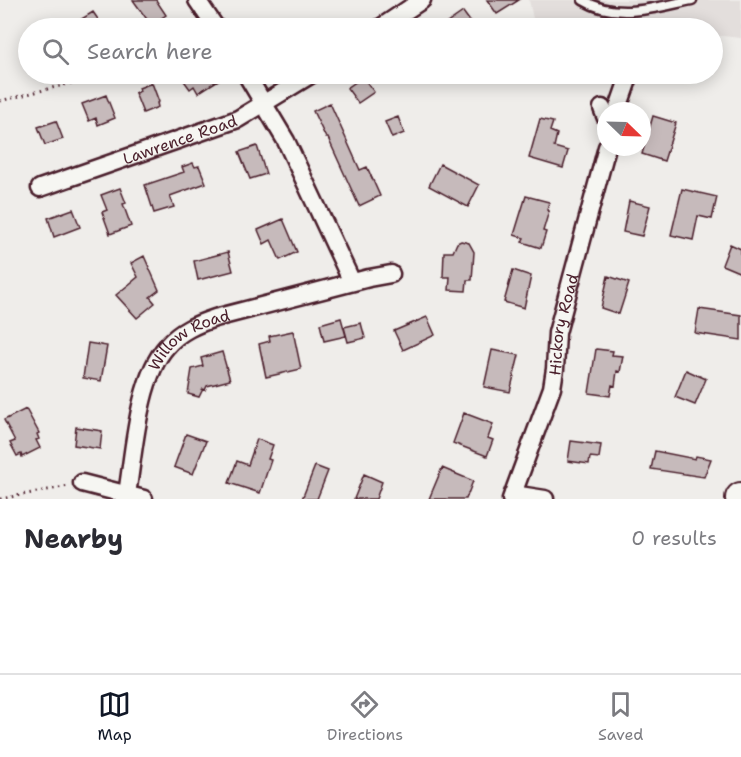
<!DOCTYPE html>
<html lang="en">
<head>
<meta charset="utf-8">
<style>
	body { margin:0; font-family:"Shantell Sans",sans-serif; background:#f7f7f7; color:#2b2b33 }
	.compass { position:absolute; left:597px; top:102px; width:54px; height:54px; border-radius:50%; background:#fff; box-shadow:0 3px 15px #0003; rotate:113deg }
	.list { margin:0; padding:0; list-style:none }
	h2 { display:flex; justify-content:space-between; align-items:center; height:78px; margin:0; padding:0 24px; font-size:26px }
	h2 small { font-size:20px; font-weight:400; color:#7c7c81 }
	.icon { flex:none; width:33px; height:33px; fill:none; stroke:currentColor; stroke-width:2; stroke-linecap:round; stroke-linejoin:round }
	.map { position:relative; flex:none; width:741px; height:499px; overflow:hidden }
	.search { position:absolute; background:#fff; box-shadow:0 3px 15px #0003; left:18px; right:18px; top:18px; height:66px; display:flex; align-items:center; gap:15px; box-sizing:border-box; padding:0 21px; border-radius:33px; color:#7c7c81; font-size:22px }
	.sheet { height:174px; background:#fff }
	nav { display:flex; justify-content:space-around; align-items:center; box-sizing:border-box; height:84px; border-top:2px solid #e1e1e2; background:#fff; font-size:16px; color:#7c7c81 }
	nav a { display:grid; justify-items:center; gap:3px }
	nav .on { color:#111827 }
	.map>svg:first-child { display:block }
	.built { fill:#e3dedc }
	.building { fill:#c6babb; stroke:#4a1f2b; stroke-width:1.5 }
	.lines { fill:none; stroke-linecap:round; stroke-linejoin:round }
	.lane-casing { stroke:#4a1f2b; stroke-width:13 }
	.street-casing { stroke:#4a1f2b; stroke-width:21 }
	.highway-casing { stroke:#4a1f2b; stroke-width:34 }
	.path { stroke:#4a1f2b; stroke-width:3; stroke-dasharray:1.5 4.5; stroke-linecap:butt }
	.lane { stroke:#f6f6f2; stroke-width:8 }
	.street { stroke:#f6f6f2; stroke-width:16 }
	.highway { stroke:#f6f6f2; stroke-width:30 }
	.labels { text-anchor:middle; stroke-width:6; stroke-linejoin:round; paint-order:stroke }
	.street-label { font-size:16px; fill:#4a1f2b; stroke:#f6f6f2 }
</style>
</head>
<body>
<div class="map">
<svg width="741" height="499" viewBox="0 0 741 499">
	<rect width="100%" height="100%" fill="#efedea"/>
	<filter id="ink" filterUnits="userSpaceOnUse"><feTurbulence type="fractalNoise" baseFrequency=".0167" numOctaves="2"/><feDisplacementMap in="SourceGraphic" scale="12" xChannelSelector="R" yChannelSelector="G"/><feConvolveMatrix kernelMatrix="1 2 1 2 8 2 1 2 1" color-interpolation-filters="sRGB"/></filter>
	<g filter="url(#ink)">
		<path class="built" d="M529 0H741V38L713 35 712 28H535Z
			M543 74H629L581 85 545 82Z"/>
		<path class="building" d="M133 0H156L166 15 151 25Z
			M487 0H519L497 14Z
			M93 12 104 28H67Z
			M463 12 475 28H440Z
			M179 74H228L198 93 194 86 190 89Z
			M363 77 374 92 358 103 347 88Z
			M152 83 159 102 157 103 158 107 143 113 135 93 140 91 139 88Z
			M106 95 115 118 98 125 96 118 89 121 82 104Z
			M330 103 360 170 367 167 380 196 359 206 328 138H326L313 111Z
			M653 116 676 123 664 161 642 154Z
			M398 117 404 133 392 138 385 122Z
			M540 119 553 122 550 131 557 134 554 147 568 151 563 168 529 158Z
			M56 121 63 139 45 145 38 127Z
			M257 146 266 174 250 179 239 152Z
			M193 163 195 167 199 166 206 183 170 196 174 207 154 213 145 185 184 172 182 167Z
			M440 164 479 185 468 207 429 186Z
			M120 188 126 203 123 204 131 226 110 234 102 212 107 210 101 195Z
			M682 189 717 197 712 219 698 216 693 240 671 235Z
			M526 196 549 202 547 210 549 211 543 231 546 232 541 248 522 242 524 238 514 235Z
			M629 201 650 206 642 236 623 232Z
			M73 209 80 227 54 237 48 218Z
			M283 219 297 252 280 260 271 240 264 244 258 230Z
			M461 241 469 243 474 252 472 280H467L466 291 449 290 450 277H443L444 252H453L457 243Z
			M730 244 741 249V273L722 265Z
			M228 252 233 271 198 280 194 261Z
			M144 256 159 290 150 297 155 303 137 318 116 295 138 277 131 263Z
			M513 270 531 276 524 308 504 302Z
			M608 276 629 283 619 314 601 308Z
			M699 309 741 315V340L695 333Z
			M427 317 435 335 403 350 394 331Z
			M341 318 346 336 324 341 320 324Z
			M361 323 365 338 348 342 344 327Z
			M293 331 301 369 266 377 259 344 270 341 269 336Z
			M88 343 107 346 101 381 83 378Z
			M596 349 613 351 612 355 623 356 620 372 617 371 615 386 612 385 610 396 589 393Z
			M492 350 519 355 510 392 484 387Z
			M222 352 230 380 207 386 205 390 203 389 199 397 188 394 192 369 203 366 201 358Z
			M686 370 706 379 695 405 675 397Z
			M26 409 39 433 37 434 39 439 36 440 40 448 22 457 21 454 17 456 10 443 15 441 4 420Z
			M464 413 493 424 488 438 493 440 487 456 453 443Z
			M76 427 102 431 100 449 74 445Z
			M186 434 206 441 193 474 174 467Z
			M257 439 273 445 268 459 271 460 260 493 229 483 237 461 248 465Z
			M571 441 601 445 599 458 590 457 589 464 568 461Z
			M655 451 695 459 696 456 711 459 704 477 651 469Z
			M315 466 328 471 317 499H302Z
			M442 468 473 481 466 499H429Z
			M364 474 382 482 376 499H354Z"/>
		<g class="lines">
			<g class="lane-casing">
				<path id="lane" d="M583 0C616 21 657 7 692 0"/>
			</g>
			<g class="street-casing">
				<g id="street">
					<path d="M197 0 216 28"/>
					<path d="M380 28 422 0"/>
					<path d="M246 74 286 141 352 282"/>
					<path d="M602 108 606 118"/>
					<path d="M617 111 630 74"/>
					<path id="s1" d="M40 188 238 119 312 74"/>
					<path d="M82 483 144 499"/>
					<path id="s2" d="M127 494C134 452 138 378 167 346 180 331 197 324 215 318L369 278 391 274"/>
					<path d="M513 494 545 499"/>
					<path id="s3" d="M511 499 552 388 555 369 557 333 607 147"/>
				</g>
			</g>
			<g class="highway-casing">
				<path id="highway" d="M741 499V498"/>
			</g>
			<path class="path" d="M643 28 645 20
				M0 101 107 74
				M0 499 69 486"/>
			<use href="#lane" class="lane"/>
			<use href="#street" class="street"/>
			<use href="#highway" class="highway"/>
		</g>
	</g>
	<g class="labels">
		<g class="street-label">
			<text dy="6" stroke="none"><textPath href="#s1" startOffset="148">Lawrence Road</textPath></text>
			<text dy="6" stroke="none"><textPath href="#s3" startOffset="183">Hickory Road</textPath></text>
			<text dy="6" stroke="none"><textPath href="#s2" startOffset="177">Willow Road</textPath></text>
		</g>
	</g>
</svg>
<svg class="compass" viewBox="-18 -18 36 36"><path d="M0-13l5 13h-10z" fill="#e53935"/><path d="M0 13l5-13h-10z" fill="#7c7c81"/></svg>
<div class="search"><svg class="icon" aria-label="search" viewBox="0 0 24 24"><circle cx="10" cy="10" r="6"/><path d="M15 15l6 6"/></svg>Search here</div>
</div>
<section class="sheet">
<h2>Nearby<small>0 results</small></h2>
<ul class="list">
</ul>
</section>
<nav>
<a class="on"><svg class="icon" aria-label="map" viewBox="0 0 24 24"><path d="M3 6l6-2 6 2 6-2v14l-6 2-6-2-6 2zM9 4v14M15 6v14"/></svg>Map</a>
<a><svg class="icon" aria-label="directions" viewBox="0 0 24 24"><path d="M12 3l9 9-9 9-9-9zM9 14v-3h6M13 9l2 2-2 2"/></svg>Directions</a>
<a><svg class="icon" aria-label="saved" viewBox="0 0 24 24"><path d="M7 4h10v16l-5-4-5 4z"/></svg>Saved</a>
</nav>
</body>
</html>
